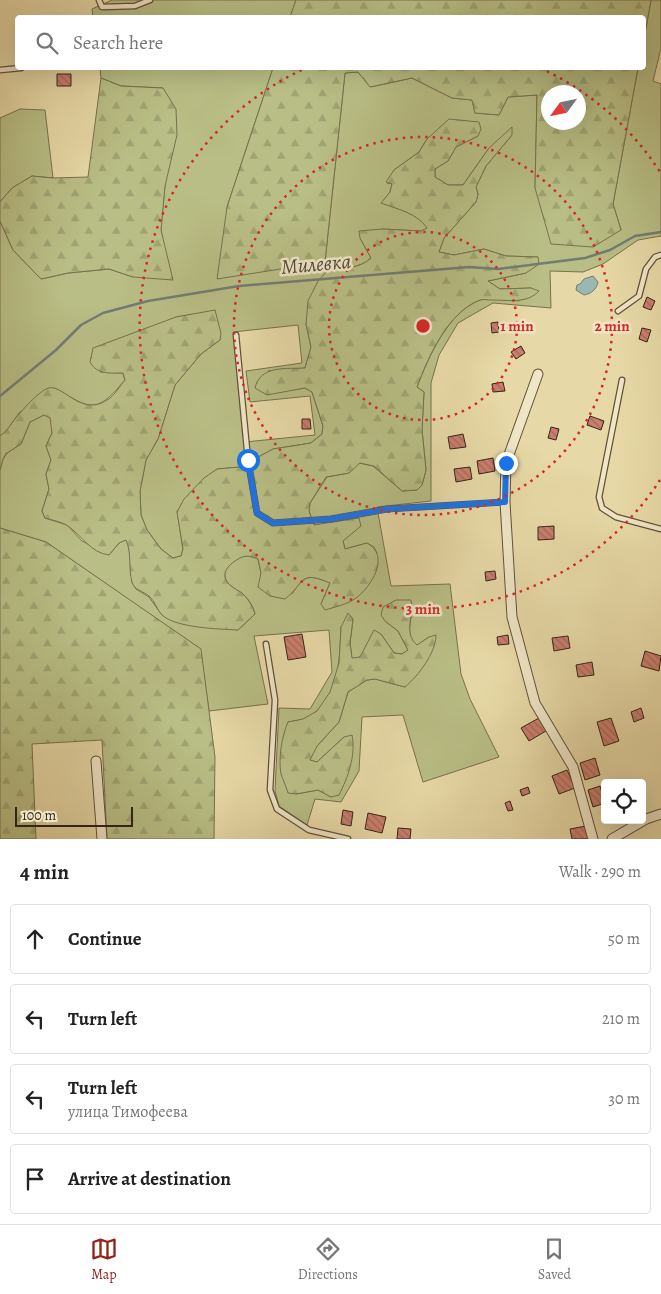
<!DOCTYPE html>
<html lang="en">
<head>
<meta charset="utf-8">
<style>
	body { margin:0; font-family:Alegreya,serif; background:#f2f2f2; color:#222 }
	.controls { position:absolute; right:15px; bottom:15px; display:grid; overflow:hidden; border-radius:5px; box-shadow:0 5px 20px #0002 }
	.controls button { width:45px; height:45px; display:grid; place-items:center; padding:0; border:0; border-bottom:1px solid #e0e0e0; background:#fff; color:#222; font:25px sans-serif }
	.compass { position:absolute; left:541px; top:85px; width:45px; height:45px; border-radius:50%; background:#fff; box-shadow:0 5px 20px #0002; rotate:237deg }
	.scale { position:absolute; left:15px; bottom:12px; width:118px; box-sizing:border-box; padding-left:5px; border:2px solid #362417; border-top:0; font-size:14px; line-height:18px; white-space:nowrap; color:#362417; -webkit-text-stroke:4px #efe6c6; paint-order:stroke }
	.stop { position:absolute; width:15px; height:15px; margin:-11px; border:4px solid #1a73e8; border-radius:50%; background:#fff }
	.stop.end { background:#1a73e8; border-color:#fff; box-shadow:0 1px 5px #0008 }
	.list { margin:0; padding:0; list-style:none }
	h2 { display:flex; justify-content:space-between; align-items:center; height:65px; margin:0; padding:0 20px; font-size:21px }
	h2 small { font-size:16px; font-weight:400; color:#767676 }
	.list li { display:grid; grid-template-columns:32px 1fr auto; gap:15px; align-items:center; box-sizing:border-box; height:70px; margin:0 10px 10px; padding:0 10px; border:1px solid #e0e0e0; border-radius:5px }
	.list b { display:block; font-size:19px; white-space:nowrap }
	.list p { margin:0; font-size:16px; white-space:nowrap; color:#767676 }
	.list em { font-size:16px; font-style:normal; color:#767676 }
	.icon { flex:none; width:28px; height:28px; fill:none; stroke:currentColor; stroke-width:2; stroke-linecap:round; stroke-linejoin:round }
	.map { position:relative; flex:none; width:661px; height:839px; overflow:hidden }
	.search { position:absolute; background:#fff; box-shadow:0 5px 20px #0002; left:15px; right:15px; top:15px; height:55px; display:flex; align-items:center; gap:12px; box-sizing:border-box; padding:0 18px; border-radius:5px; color:#767676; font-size:19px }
	.sheet { height:385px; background:#fff }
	nav { display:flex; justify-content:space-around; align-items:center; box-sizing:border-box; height:70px; border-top:1px solid #e0e0e0; background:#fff; font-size:14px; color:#767676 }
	nav a { display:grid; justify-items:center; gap:2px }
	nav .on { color:#8f2418 }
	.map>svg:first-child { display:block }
	.grass { fill:#b8be85; stroke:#77714e; fill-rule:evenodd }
	.forest { fill:url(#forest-firs); stroke:#77714e; fill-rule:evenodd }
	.water { fill:#9ab8b1; stroke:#727d73 }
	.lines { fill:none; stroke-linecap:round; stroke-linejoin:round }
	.stream { stroke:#727d73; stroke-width:2.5 }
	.building { fill:url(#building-back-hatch); stroke:#362417 }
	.service-casing { stroke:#62513b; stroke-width:7 }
	.minor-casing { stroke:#62513b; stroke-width:11 }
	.service { stroke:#efe6c6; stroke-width:4.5 }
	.minor { stroke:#efe6c6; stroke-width:9 }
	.route { stroke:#1a73e8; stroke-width:6 }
	.ring { fill:none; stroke:#d62828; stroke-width:2.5; stroke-dasharray:2.5 5 }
	.labels { text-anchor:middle; stroke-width:5; stroke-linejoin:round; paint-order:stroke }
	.water-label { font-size:21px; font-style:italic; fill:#4f493e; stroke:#efe6c6 }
	.centre { fill:#d62828; stroke:#efe6c6; stroke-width:2.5 }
	.ring-label { font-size:15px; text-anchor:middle; font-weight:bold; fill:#d62828; stroke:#efe6c6; stroke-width:5; stroke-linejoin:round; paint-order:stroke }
</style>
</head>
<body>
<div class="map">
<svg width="661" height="839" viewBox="0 0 661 839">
	<defs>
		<pattern id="forest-firs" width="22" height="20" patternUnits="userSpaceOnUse" patternTransform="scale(1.25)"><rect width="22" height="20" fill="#b8be85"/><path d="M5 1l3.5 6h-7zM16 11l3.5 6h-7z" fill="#9fa372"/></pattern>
		<pattern id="building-back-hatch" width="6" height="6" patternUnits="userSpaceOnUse" patternTransform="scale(1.25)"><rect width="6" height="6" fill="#ca7f6d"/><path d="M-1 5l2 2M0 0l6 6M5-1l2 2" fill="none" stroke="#a56859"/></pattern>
	</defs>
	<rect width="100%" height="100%" fill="#e7d9a7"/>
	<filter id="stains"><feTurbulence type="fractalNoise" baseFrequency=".004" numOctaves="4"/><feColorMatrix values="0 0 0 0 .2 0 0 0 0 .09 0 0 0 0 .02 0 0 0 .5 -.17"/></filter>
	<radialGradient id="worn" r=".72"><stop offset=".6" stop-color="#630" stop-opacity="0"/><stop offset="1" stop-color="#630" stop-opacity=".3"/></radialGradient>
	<path class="grass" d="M112 0H296L290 18H93L92 9Z
		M651 0H661V48L653 81 661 84V236L638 240 603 264 583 272 550 271 551 308 493 303 458 323 439 355 431 383V501L377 507 391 586 450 584 461 674 470 699 499 757 423 782 403 715 362 717 359 771 341 802 315 799 307 825 279 806 275 791 279 708 310 709 332 672 329 630 254 636 268 704 209 711 200 649 46 542 0 528V470L3 459 7 453 21 444 30 422 44 415 51 418 52 433 46 446 51 460 46 474 49 489 42 511 45 518 67 525 82 541 109 555 119 543 126 539 129 546 132 582 136 589 149 597 162 615 238 630 255 614C253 606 249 600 243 594 239 591 234 589 230 585 218 574 229 564 239 558 246 555 251 556 258 559L261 573 292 594C304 575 309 574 330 583L321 604 377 553 374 547 367 543 345 549 343 541 360 526 314 525 309 511 310 503 327 477 349 473 359 463 373 466 402 491 417 490 422 485 426 470 422 430 424 392 417 387C428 358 448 312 480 300 488 297 509 300 519 301L531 288 500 289 488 281 526 273 538 257 506 256 484 249 454 255 439 252 444 238 476 202 478 194 476 187 486 166 512 135 489 148 463 185H448L435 177V169L448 161 456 147 478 136 427 139 419 152 394 170 387 183 392 184 390 192 382 203C398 209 417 213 428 228L421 231 382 229 360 238 371 258C360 269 342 268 328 270L306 324 311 347 305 368 268 371 298 389 305 388 312 392 323 426 322 434 311 443 273 449 240 467 217 469 177 511 183 549 181 556 173 558 161 549 147 530 141 515 140 491 146 460 158 439 175 385 201 354 220 340 215 311 176 317 100 372 123 373 125 380C96 415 90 409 55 388L19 413 6 432 0 436V221L13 250 41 279 68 273 109 269 133 277 164 247 161 230 165 186 163 88 121 86 101 78 100 68H273L227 207 325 262 345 73 358 72 371 87 412 78 452 98 472 100 475 113 499 115 508 97 537 95 535 188 621 230 613 204 638 68H644V39ZM298 325 302 363 246 371 250 402 310 396 315 435 245 442 233 332ZM413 608C411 622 405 635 416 646L429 637 405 687 375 679 367 680 348 692 339 722 317 746 309 760 317 762 344 737 331 797 318 790 296 794 288 722C293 721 299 721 304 719 339 704 340 658 341 627L353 619 350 643 352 659 360 657 381 634 394 653 402 654 408 650 398 631 385 621Z
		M20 109 45 110 53 178 32 176 12 188 0 202V118Z"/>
	<path class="forest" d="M296 0H651L644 39V18L290 17Z
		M273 68H638L613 204 621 230 593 247 551 244 535 188 537 95 508 97 499 115 475 113 472 100 452 98 412 78 370 87 358 72 345 73 325 262 217 279 227 207ZM548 92H578V122H548Z
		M101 78 121 86 163 88 176 109 177 135 165 186 161 230 173 280 133 277 109 269 68 273 41 279 13 250 0 221V202L12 188 32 176 53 178 88 177Z
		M449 119 479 122 481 129 478 136 456 147 448 161 435 169V177L448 185H463L489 148 512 127V135L486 166 476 187 478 194 476 202 444 238 439 252 454 255 484 249 506 256 538 257 539 264 526 273 488 281 500 289 531 288 539 291C527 304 508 300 491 300 488 300 483 299 480 300 448 312 428 357 417 387L424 392 422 430 426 470 422 485 417 490 402 491 374 466 360 463 349 473 326 477 310 503 309 511 314 525 359 518 361 526 343 541 345 549 367 543C391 556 371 587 356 598 348 604 335 607 325 610L321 604 330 583C298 569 305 584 285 599L270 596 258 587 261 573 258 559C251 556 246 555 240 558 229 564 218 574 230 585 234 589 240 591 243 594 249 600 253 607 255 614L238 630C219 629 176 628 162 615 157 610 155 601 149 596 143 591 134 590 132 582 128 568 132 553 126 540L119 543 109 555C91 553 82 536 68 526 62 522 52 520 45 518L42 511 49 489 46 474 51 460 46 446 52 433 50 418 44 415 30 422 21 444 7 453 3 459 0 470V436C9 430 12 421 20 413 27 405 37 394 46 389 62 380 81 421 110 398 115 394 120 386 125 380L123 373C110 373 97 375 90 362L93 348 176 317 215 310 221 333 220 340 201 354 175 385 158 439 146 460 140 491 141 515 147 530 161 549 173 558 181 556 183 549 177 512 184 499 204 478 217 469 240 467 273 449 311 443 322 434 323 426 312 392 305 388 267 395 255 388C260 365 287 369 305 368L311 347 306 324 308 301 318 281 328 270C342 268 360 269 371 258L360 238 359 231 382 229 421 231 427 228C417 213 397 209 381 203L390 192 392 184 386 182 394 170 419 152 427 139Z
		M0 528 46 542 201 649 215 757 214 839H107L102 740 32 744 36 839H0Z
		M396 600H411C414 616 403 633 417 645L429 637 436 635C436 653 418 676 405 687L375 679 367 680 348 692 339 722 317 746 310 760 317 762 344 737 352 735C356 756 348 777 339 795L331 797 318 790 296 794 288 793C286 786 283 780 281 774 278 758 282 736 288 722L303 719 317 711 330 692 339 663 341 627 348 613 353 619 350 643 352 658 360 657 374 630 381 634 394 653 402 654 408 650 398 631 385 621 381 615 383 607Z"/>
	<path class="water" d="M593 276 598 282C597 289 591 294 584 295L576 290 577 285 580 284 584 279Z"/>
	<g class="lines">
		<path class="stream" d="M0 396 56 350 81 325 103 313 148 301 239 286 469 267 498 269 585 258 610 250 635 236 661 232"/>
	</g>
	<path class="building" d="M57 74H71V86H57Z
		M647 297 655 301 651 310 643 307Z
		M498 322 499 332 492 333 491 323Z
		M642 328 651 330 647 342 639 339Z
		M521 346 525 353 516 359 511 352Z
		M503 382 505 391 493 392 492 384Z
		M590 416 604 421 601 430 587 425Z
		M302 419H310L311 429H302Z
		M551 427 559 429 556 440 548 438Z
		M463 434 466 447 450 449 448 437Z
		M493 458 495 471 479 474 477 461Z
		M470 467 472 479 456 482 454 469Z
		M554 526V539L538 540V527Z
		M495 571 496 579 486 581 485 572Z
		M302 634 306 657 288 660 284 637Z
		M508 635 509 644 498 645 497 637Z
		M568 636 570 648 554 651 552 638Z
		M645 651 661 656 659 671 641 666Z
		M592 662 594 675 578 677 576 665Z
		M641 708 644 718 634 722 631 712Z
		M539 718 546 731 529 741 521 728Z
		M611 718 619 741 604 746 597 722Z
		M595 758 600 775 585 780 580 763Z
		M567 770 575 788 559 794 552 776Z
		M600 786 605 803 593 807 588 790Z
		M528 787 530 793 522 796 520 790Z
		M510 801 513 810 508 811 505 803Z
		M343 810 353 812 351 826 341 824Z
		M368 813 386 817 382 833 365 829Z
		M586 826 588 839H572L570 829Z
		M398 828 411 829 410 839H397Z"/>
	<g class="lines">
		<g class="service-casing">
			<path id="service" d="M99 0 102 7 135 6 150 0
				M0 70 21 68
				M618 311 639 296 646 269 655 257 661 255
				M236 335 248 460 257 513 273 523 331 519 387 509 505 502
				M622 380 599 497 602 508 616 517 661 529
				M266 644 275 700 270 790 277 809 309 830 348 839"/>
		</g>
		<g class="minor-casing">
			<path id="minor" d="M538 374 506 463 505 502 512 617 535 703 573 767 593 839
				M96 761 102 839
				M612 839 646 819 661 814"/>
		</g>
		<use href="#service" class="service"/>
		<use href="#minor" class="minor"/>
	</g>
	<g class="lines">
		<path class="route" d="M248 460 257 513 273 523 331 519 388 509 505 502 506 463"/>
	</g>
	<g class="ring">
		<circle cx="423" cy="326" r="94"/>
		<circle cx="423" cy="326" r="189"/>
		<path d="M660 480A283 283 0 1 1 306 68M540 68A283 283 0 0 1 660 172"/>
	</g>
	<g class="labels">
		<g class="water-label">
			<text transform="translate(316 264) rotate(-5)" y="7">Милевка</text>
		</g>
	</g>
	<circle cx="423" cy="326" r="8" class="centre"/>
	<g class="ring-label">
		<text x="517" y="331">1 min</text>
		<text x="612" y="331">2 min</text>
		<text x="423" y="614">3 min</text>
	</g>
	<rect width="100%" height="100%" filter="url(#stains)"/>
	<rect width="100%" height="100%" fill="url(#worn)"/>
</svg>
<div class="controls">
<button><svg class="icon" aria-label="locate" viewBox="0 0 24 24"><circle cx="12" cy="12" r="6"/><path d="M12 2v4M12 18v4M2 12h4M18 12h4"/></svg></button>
</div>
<svg class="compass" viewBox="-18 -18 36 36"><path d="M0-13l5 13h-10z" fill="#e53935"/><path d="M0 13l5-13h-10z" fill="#767676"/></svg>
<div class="scale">100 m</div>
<div class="stop" style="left:248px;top:460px"></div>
<div class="stop end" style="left:506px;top:463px"></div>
<div class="search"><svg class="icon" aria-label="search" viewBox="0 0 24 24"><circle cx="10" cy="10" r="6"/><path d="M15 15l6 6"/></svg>Search here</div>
</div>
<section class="sheet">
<h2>4 min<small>Walk · 290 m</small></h2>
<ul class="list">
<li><svg class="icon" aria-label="ahead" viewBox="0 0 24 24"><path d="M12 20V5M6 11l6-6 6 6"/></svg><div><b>Continue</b></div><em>50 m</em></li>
<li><svg class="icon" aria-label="left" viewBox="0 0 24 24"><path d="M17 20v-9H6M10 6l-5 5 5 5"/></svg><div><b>Turn left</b></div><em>210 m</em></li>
<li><svg class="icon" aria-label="left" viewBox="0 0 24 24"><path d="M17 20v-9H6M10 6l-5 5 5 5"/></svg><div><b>Turn left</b><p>улица Тимофеева</p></div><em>30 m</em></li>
<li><svg class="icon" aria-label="arrive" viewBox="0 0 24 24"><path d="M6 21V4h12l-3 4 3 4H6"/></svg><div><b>Arrive at destination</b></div></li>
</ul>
</section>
<nav>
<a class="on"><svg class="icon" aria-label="map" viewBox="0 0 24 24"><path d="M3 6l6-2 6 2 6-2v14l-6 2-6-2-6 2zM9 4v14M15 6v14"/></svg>Map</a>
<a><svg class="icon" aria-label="directions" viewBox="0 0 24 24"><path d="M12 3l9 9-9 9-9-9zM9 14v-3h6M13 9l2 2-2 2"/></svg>Directions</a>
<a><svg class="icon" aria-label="saved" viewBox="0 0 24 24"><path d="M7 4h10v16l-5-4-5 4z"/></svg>Saved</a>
</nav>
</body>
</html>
